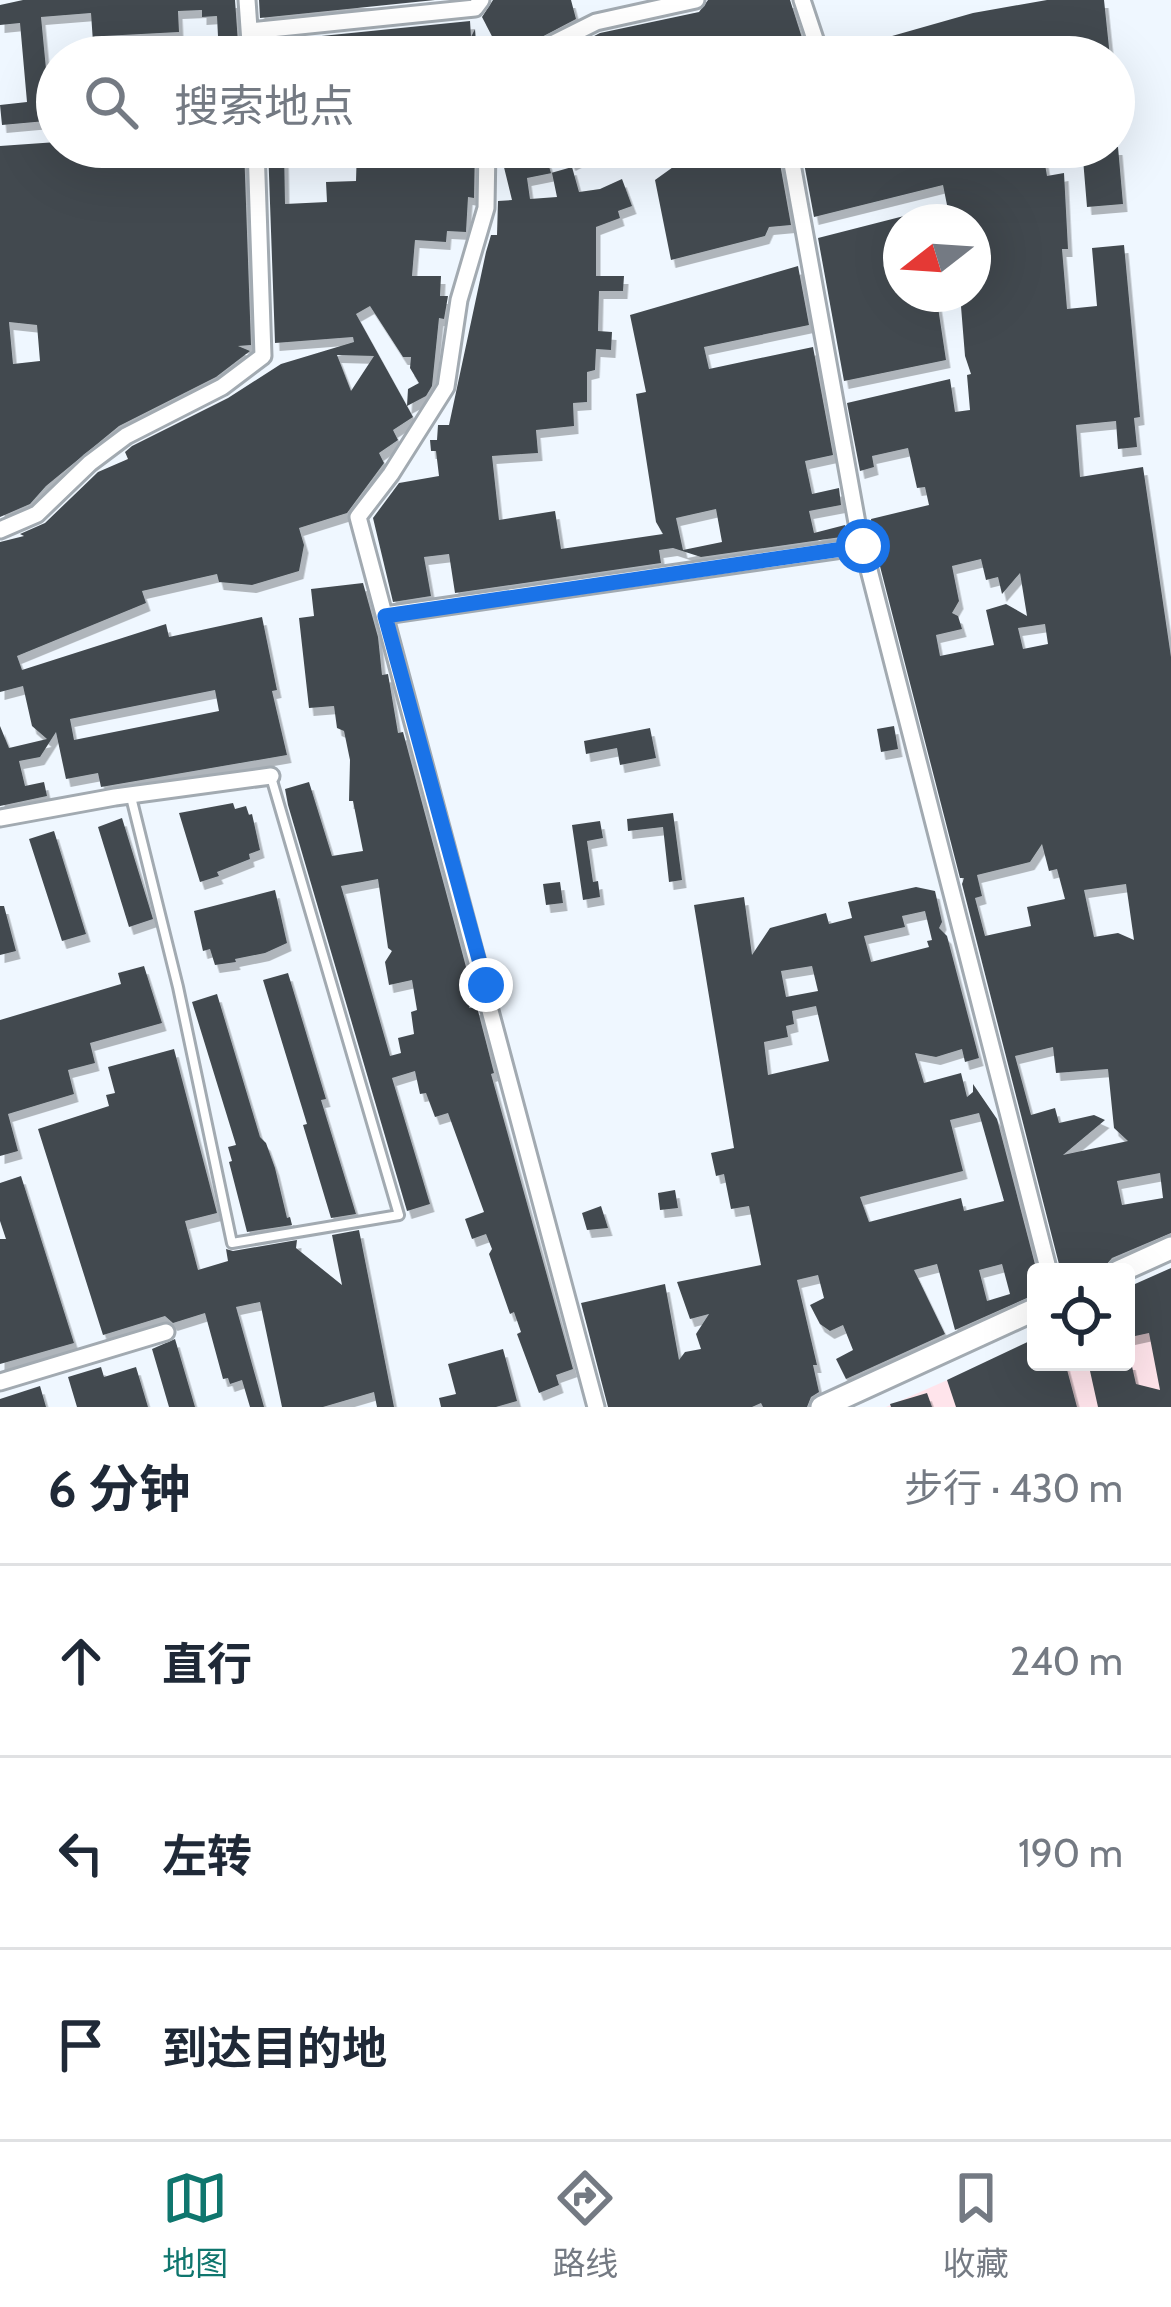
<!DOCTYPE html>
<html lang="zh">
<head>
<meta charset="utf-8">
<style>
	body { margin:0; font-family:Cabin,"Noto Sans SC",sans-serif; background:#f2f2f3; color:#1f2937 }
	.controls { position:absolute; right:36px; bottom:36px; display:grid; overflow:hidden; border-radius:12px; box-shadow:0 12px 48px #0002 }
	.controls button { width:108px; height:108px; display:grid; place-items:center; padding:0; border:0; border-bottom:3px solid #e0e1e3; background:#fff; color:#1f2937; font:60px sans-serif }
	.compass { position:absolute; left:883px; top:204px; width:108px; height:108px; border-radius:50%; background:#fff; box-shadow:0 12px 48px #0002; rotate:253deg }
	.stop { position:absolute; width:36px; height:36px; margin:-27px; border:9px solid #1a73e8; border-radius:50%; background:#fff }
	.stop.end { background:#1a73e8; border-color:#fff; box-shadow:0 3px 12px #0008 }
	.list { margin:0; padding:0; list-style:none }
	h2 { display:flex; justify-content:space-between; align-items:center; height:156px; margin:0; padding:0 48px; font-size:51px }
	h2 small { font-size:39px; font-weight:400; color:#747a83 }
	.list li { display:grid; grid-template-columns:78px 1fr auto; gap:36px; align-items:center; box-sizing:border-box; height:192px; padding:0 48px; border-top:3px solid #e0e1e3 }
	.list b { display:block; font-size:45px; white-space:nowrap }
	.list em { font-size:39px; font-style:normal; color:#747a83 }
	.icon { flex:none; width:66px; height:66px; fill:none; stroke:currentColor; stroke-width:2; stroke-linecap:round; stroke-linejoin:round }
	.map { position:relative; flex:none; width:1171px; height:1407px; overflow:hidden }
	.search { position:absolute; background:#fff; box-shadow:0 12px 48px #0002; left:36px; right:36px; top:36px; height:132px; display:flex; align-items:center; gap:30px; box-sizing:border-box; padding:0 42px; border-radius:66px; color:#747a83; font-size:45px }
	.sheet { height:732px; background:#fff }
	nav { display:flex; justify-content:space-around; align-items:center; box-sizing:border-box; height:168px; border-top:3px solid #e0e1e3; background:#fff; font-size:33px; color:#747a83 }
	nav a { display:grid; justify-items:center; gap:6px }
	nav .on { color:#0f766e }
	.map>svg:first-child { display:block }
	.industrial { fill:#ffe4eb }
	.building { fill:#434a4f; fill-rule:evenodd; filter:url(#shadow) }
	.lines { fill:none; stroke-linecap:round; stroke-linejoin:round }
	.service-casing { stroke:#a2aab1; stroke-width:14 }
	.minor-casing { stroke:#a2aab1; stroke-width:21 }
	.tertiary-casing { stroke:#a2aab1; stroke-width:27 }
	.service { stroke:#fff; stroke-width:8 }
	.minor { stroke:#fff; stroke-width:15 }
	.tertiary { stroke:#fff; stroke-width:21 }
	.route { stroke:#1a73e8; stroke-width:15 }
</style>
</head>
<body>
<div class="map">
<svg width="1171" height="1407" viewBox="0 0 1171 1407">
	<defs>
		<filter id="shadow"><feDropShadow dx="4.5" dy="8" stdDeviation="0" flood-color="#0004"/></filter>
	</defs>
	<rect width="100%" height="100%" fill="#eff7ff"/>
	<path class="industrial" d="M1171 1282V1407H886L1036 1341V1362H1126V1302Z"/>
	<path class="building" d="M23 0H235L239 57H219L217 16 202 17V10L178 11 179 32 104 36 109 57H94L91 13 41 17 49 100 57 99V120L2 125 0 105 27 102 20 23 0 25V5Z
		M259 0H435L260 18Z
		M493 0H571L576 19 517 50 512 36 495 42 482 17Z
		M708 0H790L803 41 797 55 553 57 600 33 699 12Z
		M1047 0H1104L1110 57H890L885 38 973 13Z
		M470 21 471 37 475 29 477 57H263L262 42Z
		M57 142V147H244L251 345 238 346 250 351 216 377 119 426 46 486 30 504 0 517V146ZM9 322 37 325 40 361 13 364Z
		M268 147H284L285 204 327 202 326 182 356 181 357 147H475L474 198 468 197 466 232 447 231 446 242 415 240 412 276H441L440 296H448L444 319 439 318 432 386 426 396 407 406 413 417 393 430 398 440 379 453 384 463 347 513 299 528 304 545 299 571 252 585 219 582 217 574 142 591 146 603 17 656 22 670 166 624 169 637 262 617 277 690 272 691 287 755 101 787 98 773 66 779 56 732 40 757 19 761 25 786 44 782 47 796 0 806V726L9 748 47 739 32 726 23 686 0 692V542L24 536 20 534 45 523 98 472 128 459 125 452 132 446 228 398 281 364 354 342 353 337 275 343ZM370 306 403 357H411L410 368 419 383 408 389 407 406 356 314ZM337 355 374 356 351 391ZM215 690 219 711 74 740 70 719Z
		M499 147H543L551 173 572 167 579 192 600 189 622 179 632 206 618 211 620 218 596 227V276H624L623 291H599L598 331 612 332 611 350 596 349 595 370 587 372V402L573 403 574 426 536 430 538 453 492 456 499 520 555 511 561 549 663 534 656 522 636 394 646 392 630 315 798 266 809 325 704 347 709 369 813 347 833 455 805 461 812 494 839 488 841 505 809 511 814 533 845 525 848 536 701 557 673 548 659 550 661 563 455 593 449 554 424 557 431 596 393 602 373 518 399 483 439 476 436 451H431L430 440H437L438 425H449L486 252 491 235H497L498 201 512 200ZM552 173 557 197 530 199 527 178ZM716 509 722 542 683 550 676 518Z
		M563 147H620L596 160 589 154 571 163Z
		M701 147H777L791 225 769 227 765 236 671 260 655 180Z
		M801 147H1042L1047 176 1064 173 1068 249H1062L1067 309 1097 306 1092 248 1124 245 1140 417 1134 418 1137 447 1118 449 1116 421 1076 425 1080 477 1143 467 1171 657V1233L1112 1258 1100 1272H1061L962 884 964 878H960L873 539 871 519 929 505 925 487 917 488 908 448 872 456 874 467 860 471 847 403 950 379 955 412 970 410 967 375 971 374 965 356 960 294H973V222H901V294H936L946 360 844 381 818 238 947 205 943 185 814 217ZM981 559 986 580 998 577 1002 594 1020 573 1027 616 1006 604 986 610 994 645 940 656 936 635 962 629 958 616 952 613 959 601 952 566ZM1045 624 1048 644 1023 649 1018 628ZM1042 844 1049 871 1057 869 1065 899 1027 907 1031 926 985 936 975 898 982 896 977 875 1030 862ZM1126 884 1134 940 1118 933 1094 937 1084 890ZM1053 1047 1056 1073 1108 1069 1114 1128 1128 1141 1063 1155 1105 1120 1094 1115 1059 1123 1055 1108 1031 1115 1015 1056ZM1160 1173 1163 1198 1122 1205 1117 1181Z
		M1082 147H1118L1123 204 1087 207Z
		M363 583 378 637 382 675 388 674 398 733 403 732 473 993 469 1008 477 1007 494 1073 491 1074 573 1369 556 1375 559 1385 539 1393 517 1334 521 1332 514 1312 510 1314 489 1254 492 1249 486 1234 472 1239 465 1219 484 1212 448 1113 435 1117 426 1093 420 1094 415 1071 392 1078 430 1204 407 1211 288 805 285 789 309 782 332 856 363 851 353 801H349L350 760 344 731 337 728 334 706 309 708 299 618 314 616 311 589ZM378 879 388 948 392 951 385 962 389 985 412 980 417 1010 411 1012 414 1034 398 1038 401 1053 390 1056 341 886Z
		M894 726 898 749 881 752 877 729Z
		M650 728 656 758 620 765 617 748 586 754 584 741Z
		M233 803 235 809 246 806 249 815 252 814 260 850 249 854 250 859 217 872 219 876 200 882 179 813Z
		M673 813 682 880 669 882 663 827 628 831 627 819Z
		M122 818 153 919 129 927 98 827Z
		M600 821 603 838 587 841 593 882 598 881 600 897 583 900 572 825Z
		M54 831 86 934 62 941 29 839Z
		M560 882 563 903 546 905 543 884Z
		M916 887 935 891 942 922 939 928 947 936 979 1058 965 1062 962 1049 936 1057 915 1053 924 1083 961 1073 967 1097 973 1092V1084L997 1119 1037 1272 1036 1294 955 1330 937 1264 914 1270 945 1334 846 1379 836 1359 853 1350 843 1325 830 1331 820 1324 810 1305 824 1298 818 1275 797 1280 817 1365H813L819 1392 811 1397 807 1407H763L761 1403 752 1407H608L581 1303 665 1284 679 1360 685 1352 701 1349 696 1334 709 1314 690 1319 677 1282 761 1265 749 1206 731 1209 724 1174 716 1176 711 1153 734 1148 694 905 744 897 752 955 770 928 826 913 829 924 852 918 848 902ZM925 911 932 940 927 941 929 947 871 962 864 936 905 927 902 916ZM812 966 818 991 786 997 781 971ZM816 1006 829 1061 768 1075 764 1042 788 1037 786 1026 794 1024 792 1011ZM979 1113 1004 1201 964 1211 961 1198 869 1222 860 1197 963 1171 950 1120ZM1002 1264 1010 1294 987 1301 979 1270Z
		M275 890 287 943 265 953 235 959 236 962 215 965 210 949 203 951 194 911Z
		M0 906H4L16 951 0 955Z
		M144 966 162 1023 90 1043 95 1063 68 1070 74 1094 8 1114 18 1151 0 1156V1020L121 984 118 973Z
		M288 973 326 1099 321 1100 356 1214 331 1218 303 1125 307 1124 263 980Z
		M217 994 260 1137 266 1143 275 1168 287 1218 290 1217 292 1225 247 1232 229 1162 232 1161 228 1147 236 1145 192 1002Z
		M174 1049 217 1213 185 1221 198 1270 228 1261 226 1249 233 1251 297 1240 296 1248 342 1285 332 1235 359 1230 394 1407H377L374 1392 323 1407H282L260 1302 236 1307 264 1407H250L242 1380 230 1384 228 1378 223 1379 205 1313 173 1323 165 1316 103 1335 38 1129 109 1106 106 1095 115 1093 108 1067Z
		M21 1176 74 1343 0 1364V1239H6L0 1221V1183Z
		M675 1190 678 1208 660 1210 658 1193Z
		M601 1206 608 1228 587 1230 582 1213Z
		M1171 1268V1407H1098L1088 1362H1131L1136 1384 1160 1390 1149 1333 1126 1338V1288Z
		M1036 1338V1362H1065L1077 1407H956L947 1380Z
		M175 1339 195 1407H169L152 1349Z
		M503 1349 517 1401 496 1407H441L439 1398 456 1394 448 1364Z
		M101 1367 104 1377 136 1367 148 1407H77L68 1377Z
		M40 1386 46 1407H0V1399Z
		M927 1393 932 1407H891L890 1404Z"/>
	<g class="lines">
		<g class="service-casing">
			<path id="service" d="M131 797 178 987 232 1243 399 1215 271 777"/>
		</g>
		<g class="minor-casing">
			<path id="minor" d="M247 0 251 57
				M802 0 816 42 809 57
				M250 31 475 8 481 0
				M526 57 596 22 696 0
				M487 147 486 208 459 300 446 387 391 474 358 517 596 1407
				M789 147 857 523 1049 1272
				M0 530 37 514 90 463 126 436 222 387 263 356 256 147
				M385 615 863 546
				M0 818 115 797 271 776
				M0 1382 166 1332"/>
		</g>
		<g class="tertiary-casing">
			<path id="tertiary" d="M1118 1272 1171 1248
				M822 1407 1036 1309"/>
		</g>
		<use href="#service" class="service"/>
		<use href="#minor" class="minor"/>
		<use href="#tertiary" class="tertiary"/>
	</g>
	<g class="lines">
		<path class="route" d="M486 985 385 616 863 546"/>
	</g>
</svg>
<div class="controls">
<button><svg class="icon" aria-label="locate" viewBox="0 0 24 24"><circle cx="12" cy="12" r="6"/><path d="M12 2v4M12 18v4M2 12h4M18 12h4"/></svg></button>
</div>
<svg class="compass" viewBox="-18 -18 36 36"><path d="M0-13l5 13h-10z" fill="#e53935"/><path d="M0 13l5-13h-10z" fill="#747a83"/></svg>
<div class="stop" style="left:863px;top:546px"></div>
<div class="stop end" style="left:486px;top:985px"></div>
<div class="search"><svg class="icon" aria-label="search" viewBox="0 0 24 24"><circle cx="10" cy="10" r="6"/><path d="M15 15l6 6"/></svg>搜索地点</div>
</div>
<section class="sheet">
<h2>6 分钟<small>步行 · 430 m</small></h2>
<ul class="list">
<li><svg class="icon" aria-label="ahead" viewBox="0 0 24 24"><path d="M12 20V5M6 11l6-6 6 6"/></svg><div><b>直行</b></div><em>240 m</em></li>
<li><svg class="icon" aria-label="left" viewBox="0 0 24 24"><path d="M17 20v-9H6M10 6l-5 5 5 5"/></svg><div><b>左转</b></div><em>190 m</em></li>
<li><svg class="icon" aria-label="arrive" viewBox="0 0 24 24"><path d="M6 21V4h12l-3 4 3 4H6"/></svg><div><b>到达目的地</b></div></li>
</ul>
</section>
<nav>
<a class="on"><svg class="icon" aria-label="map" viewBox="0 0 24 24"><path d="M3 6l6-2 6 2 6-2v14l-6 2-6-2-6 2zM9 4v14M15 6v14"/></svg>地图</a>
<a><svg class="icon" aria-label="directions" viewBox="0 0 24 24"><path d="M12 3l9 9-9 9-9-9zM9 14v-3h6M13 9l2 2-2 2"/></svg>路线</a>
<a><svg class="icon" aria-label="saved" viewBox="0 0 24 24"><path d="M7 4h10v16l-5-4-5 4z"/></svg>收藏</a>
</nav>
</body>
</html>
